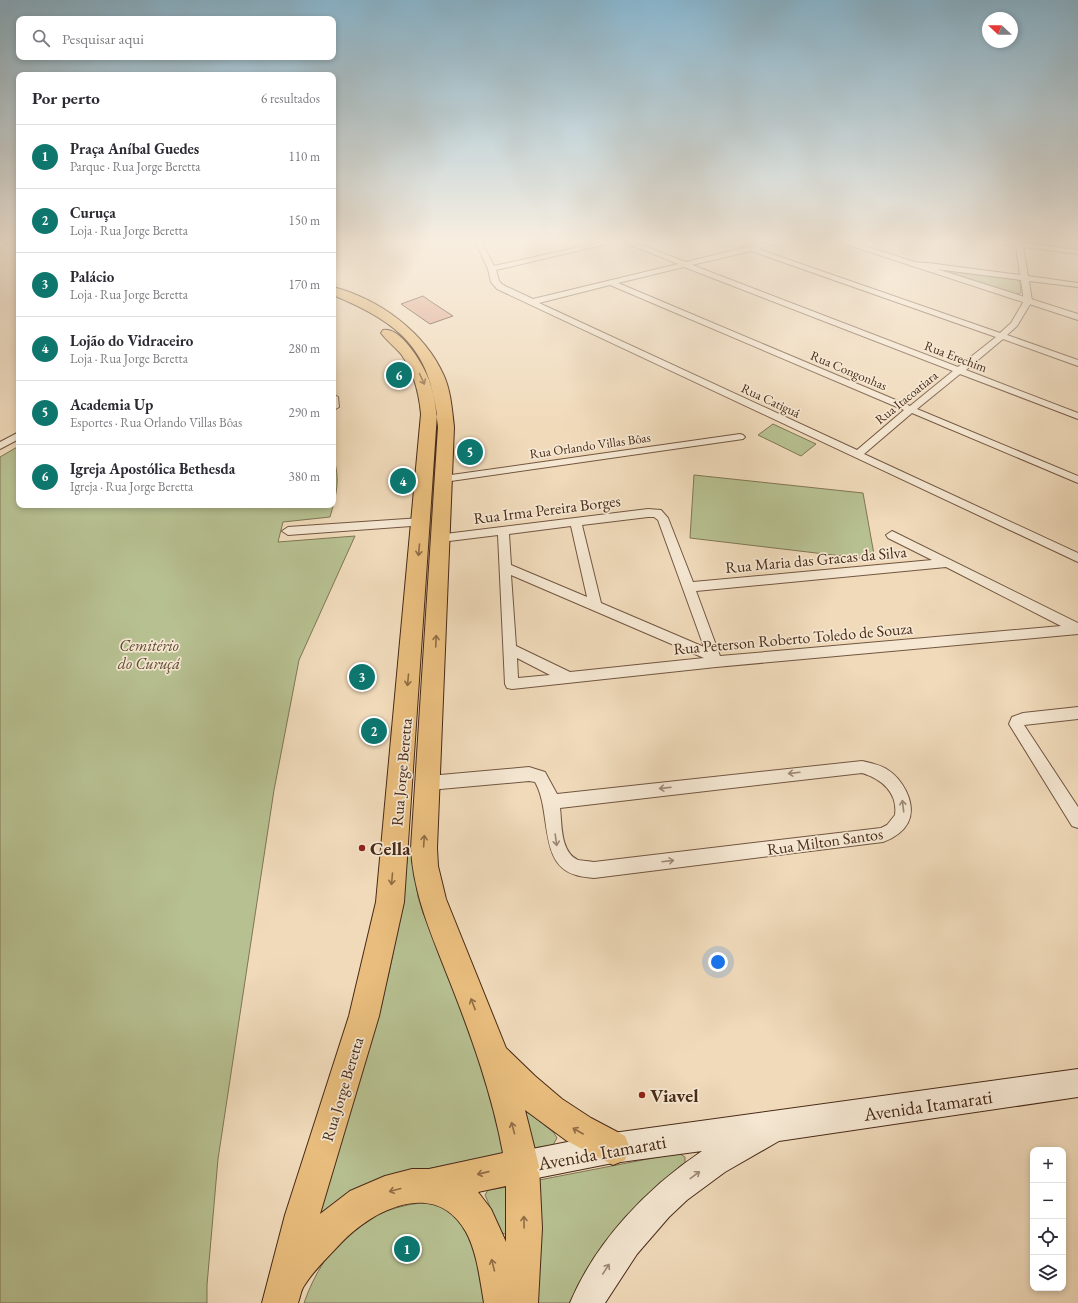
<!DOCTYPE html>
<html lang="pt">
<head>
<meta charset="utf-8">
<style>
	body { margin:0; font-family:"EB Garamond",serif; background:#f2f2f3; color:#2b2b33 }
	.controls { position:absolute; right:12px; bottom:12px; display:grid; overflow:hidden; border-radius:8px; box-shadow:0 2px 6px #0003 }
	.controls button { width:36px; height:36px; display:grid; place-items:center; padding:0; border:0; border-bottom:1px solid #e1e1e2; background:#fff; color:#2b2b33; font:20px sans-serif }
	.compass { position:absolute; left:982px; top:12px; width:36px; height:36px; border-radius:50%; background:#fff; box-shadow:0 2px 6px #0003; rotate:292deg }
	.you { position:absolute; left:718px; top:962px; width:14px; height:14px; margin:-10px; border:3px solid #fff; border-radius:50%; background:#1a73e8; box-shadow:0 0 0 6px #1a73e833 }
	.badge { display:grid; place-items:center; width:26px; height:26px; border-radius:50%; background:#0f766e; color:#fff; font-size:13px; font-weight:700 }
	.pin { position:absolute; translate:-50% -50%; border:2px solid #fff; box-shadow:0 1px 4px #0006 }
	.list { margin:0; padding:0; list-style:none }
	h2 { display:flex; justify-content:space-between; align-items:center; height:52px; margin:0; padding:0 16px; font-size:17px }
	h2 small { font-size:13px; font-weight:400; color:#7c7c81 }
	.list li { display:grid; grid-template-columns:26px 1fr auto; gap:12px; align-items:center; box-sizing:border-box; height:64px; padding:0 16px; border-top:1px solid #e1e1e2 }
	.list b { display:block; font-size:15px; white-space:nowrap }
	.list p { margin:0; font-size:13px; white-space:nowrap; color:#7c7c81 }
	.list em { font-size:13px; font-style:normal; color:#7c7c81 }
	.icon { flex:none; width:22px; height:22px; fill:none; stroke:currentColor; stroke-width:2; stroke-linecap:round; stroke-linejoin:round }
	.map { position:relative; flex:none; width:1078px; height:1303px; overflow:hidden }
	.search { position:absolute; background:#fff; box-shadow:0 2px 6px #0003; left:16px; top:16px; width:320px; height:44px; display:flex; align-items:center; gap:10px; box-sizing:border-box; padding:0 14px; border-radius:8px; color:#7c7c81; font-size:15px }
	.panel { position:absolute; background:#fff; box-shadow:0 2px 6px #0003; left:16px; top:72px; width:320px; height:436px; border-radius:8px }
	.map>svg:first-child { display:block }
	.green { fill:#b7c091; stroke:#807554 }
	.building { fill:#dca189; stroke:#482a18 }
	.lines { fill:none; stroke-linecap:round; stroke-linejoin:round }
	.minor-casing { stroke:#725640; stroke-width:2 }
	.tertiary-casing { stroke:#725640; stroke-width:2 }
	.secondary-casing { stroke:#482a18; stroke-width:2 }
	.primary-casing { stroke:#482a18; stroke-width:2 }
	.minor { fill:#f5e7d2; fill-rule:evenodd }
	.tertiary { fill:#f5e7d2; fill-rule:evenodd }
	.secondary { fill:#f5e7d2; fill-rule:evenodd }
	.primary { fill:#e8bd7d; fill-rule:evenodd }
	.oneway { stroke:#906c45 }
	.oneway2 { stroke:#9e8875 }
	.poi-dot { fill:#8f2418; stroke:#f5e7d2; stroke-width:1.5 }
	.labels { text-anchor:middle; stroke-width:3.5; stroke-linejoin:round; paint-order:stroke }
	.far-street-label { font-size:13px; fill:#482a18; stroke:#f5e7d2 }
	.street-label { font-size:16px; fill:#482a18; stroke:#f5e7d2 }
	.park-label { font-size:16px; font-style:italic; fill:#5e4830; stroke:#f5e7d2 }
	.near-poi-label { font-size:19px; font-weight:bold; fill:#482a18; stroke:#f5e7d2; text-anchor:start }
	.near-street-label { font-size:19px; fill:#482a18; stroke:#f5e7d2 }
</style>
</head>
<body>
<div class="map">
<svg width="1078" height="1303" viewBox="0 0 1078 1303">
	<rect width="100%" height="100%" fill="#f0daba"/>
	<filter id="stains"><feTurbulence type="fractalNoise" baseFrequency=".005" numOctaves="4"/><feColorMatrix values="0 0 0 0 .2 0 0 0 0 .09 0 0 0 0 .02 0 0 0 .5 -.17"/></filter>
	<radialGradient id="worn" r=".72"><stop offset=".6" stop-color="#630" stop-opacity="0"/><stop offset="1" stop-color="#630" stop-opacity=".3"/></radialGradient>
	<path class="green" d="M947 270 1018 280 1020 282 1021 293 1014 294 947 272Z
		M773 424 816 444 801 456 758 435Z
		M19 446V505H333V457C341 479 336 496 330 517L283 522 278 542 355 536 299 660 274 790 218 1159 207 1285V1303H0V457Z
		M694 475 863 493 875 560 690 538Z
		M408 850H413L418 897 423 913 478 1043 504 1154 396 1175 318 1219 389 973 403 903Z
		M524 1108 554 1133 557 1138 553 1145 533 1148Z
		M679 1153 685 1157V1164L575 1294 570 1303H536L539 1180Z
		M507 1187V1233L504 1234 500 1230 485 1195 488 1190Z
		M431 1202 441 1204 468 1224 489 1303H304C325 1243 366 1206 431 1202Z"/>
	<path class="building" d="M423 296 433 303 453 316 430 324 401 304Z"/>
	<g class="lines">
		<g class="minor-casing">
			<path id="minor" d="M2 241H10L0 248V243Z
				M475 241H481L494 266 607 241H619L496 270 499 281 503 285 533 299 678 264 621 241H630L686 262 772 241H784L758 249 1000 333 1011 323 1024 301 1021 280 912 266 908 264 909 262 928 263 1020 275 1016 246 986 241H1022L1023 243 1078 250V254L1023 247 1028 276 1078 283V287L1029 281 1032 301 1017 326 1007 335 1078 360V366L1003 339 966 370 1078 413V419L960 374 917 409 1078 476V483L912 413 864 454 1078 553V562L497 289 491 282 488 269ZM751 251 996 337 958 367 692 265ZM684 267 953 371 910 406 618 283ZM610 285 904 410 857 450 539 303Z
				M333 394 338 397 339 407 334 410Z
				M19 432V439L0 449V442Z
				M740 434 743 435 745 437 743 439 444 482 439 479 444 476Z
				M648 509 661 510 668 518 693 582 932 560 888 538 886 535 892 531 1078 623V634L716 667 512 689 507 688 505 684 498 535 441 542 437 541 435 538 437 535ZM648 517H654L658 520 704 647 601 603 582 525ZM571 526 587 597 511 565 509 534ZM946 567 1061 626 720 656 696 591ZM511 575 704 658 570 672 516 646ZM517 658 550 675 518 678Z
				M421 518 425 519 427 522 425 525 288 535 282 531 288 527Z
				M1078 707V719L1024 725 1078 807V828L1072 826 1009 724 1012 717 1023 713Z
				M862 761C871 763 881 765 888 770 896 775 902 783 906 791 918 816 907 833 883 842L594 878C588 877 582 877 576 875 538 865 552 811 535 782L529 781 429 790 424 788 422 783 424 778 429 776 529 767 545 772 557 794ZM862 773C882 779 898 793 895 815L887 825 881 828 594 862C589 861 583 861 578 860 560 852 562 824 560 808Z"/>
		</g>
		<g class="tertiary-casing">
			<path id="tertiary" d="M836 241H849L1078 314V320Z"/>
		</g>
		<g class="secondary-casing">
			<path id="secondary" d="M1078 1069V1097L779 1141 725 1172 687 1200 669 1217 637 1254 605 1303H570C596 1241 647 1188 702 1151L613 1163 522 1181 511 1177 507 1166 511 1155 522 1151 613 1133Z"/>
		</g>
		<g class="primary-casing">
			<path id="primary" d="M333 287C379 299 425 332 444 376 451 392 452 410 454 427L437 848 438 866 446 899 506 1048 535 1076 562 1099 591 1118 625 1136 630 1148 625 1160 613 1165 567 1141 525 1110 539 1166 542 1228 538 1303H484C480 1280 477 1252 466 1232 435 1177 372 1210 340 1244 328 1257 313 1271 304 1286 301 1290 300 1298 298 1303H262L285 1215 349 1016 376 902 421 414C419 393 414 372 401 354 395 347 387 341 381 333L383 330C401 326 424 366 429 380 433 391 435 403 437 414L404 902 379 1016 320 1214 350 1191 385 1176 412 1169H429L503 1153C492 1094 472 1038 450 982 433 938 413 895 411 848L438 427C432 350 402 324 333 295ZM506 1186V1242L491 1209 478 1192Z"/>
		</g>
		<use href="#minor" class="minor"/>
		<use href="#tertiary" class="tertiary"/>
		<use href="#secondary" class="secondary"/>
		<use href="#primary" class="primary"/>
	</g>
	<defs><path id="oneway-shaft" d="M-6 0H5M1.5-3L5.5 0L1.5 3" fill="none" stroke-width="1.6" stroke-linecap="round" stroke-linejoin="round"/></defs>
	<g class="oneway">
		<use href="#oneway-shaft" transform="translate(422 379) rotate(65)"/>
		<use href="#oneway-shaft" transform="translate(419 550) rotate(95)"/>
		<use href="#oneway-shaft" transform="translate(436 641) rotate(-87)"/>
		<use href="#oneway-shaft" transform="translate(408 680) rotate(95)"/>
		<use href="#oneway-shaft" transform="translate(424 841) rotate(-86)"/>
		<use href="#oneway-shaft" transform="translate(392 879) rotate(95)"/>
		<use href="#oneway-shaft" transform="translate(473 1004) rotate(-111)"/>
		<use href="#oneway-shaft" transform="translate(513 1128) rotate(-105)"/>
		<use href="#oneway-shaft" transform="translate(578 1131) rotate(-150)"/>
		<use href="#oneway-shaft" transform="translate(483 1173) rotate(167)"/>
		<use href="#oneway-shaft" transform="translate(395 1190) rotate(165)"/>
		<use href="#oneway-shaft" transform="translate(524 1222) rotate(-91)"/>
		<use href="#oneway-shaft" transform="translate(493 1265) rotate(-104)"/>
	</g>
	<g class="oneway2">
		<use href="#oneway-shaft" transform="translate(794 773) rotate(173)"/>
		<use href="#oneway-shaft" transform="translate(665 788) rotate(173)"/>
		<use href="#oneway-shaft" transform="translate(903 806) rotate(-97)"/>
		<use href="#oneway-shaft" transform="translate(556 840) rotate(82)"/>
		<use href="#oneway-shaft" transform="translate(668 861) rotate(-7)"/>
		<use href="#oneway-shaft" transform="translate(695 1175) rotate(-37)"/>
		<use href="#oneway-shaft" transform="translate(606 1269) rotate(-57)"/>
	</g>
	<linearGradient id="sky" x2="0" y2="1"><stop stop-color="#89b7d0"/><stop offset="0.57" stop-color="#f8eee0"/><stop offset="1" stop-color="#f8eee0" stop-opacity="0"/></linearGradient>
	<rect width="1078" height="423" fill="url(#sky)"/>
	<g class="poi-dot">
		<circle cx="362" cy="848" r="4"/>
		<circle cx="642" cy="1095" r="4"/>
	</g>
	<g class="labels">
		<g class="far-street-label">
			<text transform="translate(956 356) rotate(21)" y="5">Rua Erechim</text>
			<text transform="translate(849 370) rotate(23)" y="5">Rua Congonhas</text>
			<text transform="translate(906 397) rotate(-39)" y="5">Rua Itacoatiara</text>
			<text transform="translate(771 400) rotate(25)" y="5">Rua Catiguá</text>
			<text transform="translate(590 445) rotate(-8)" y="5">Rua Orlando Villas Bôas</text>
		</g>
		<g class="street-label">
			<text transform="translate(547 509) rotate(-7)" y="6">Rua Irma Pereira Borges</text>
			<text transform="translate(816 559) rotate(-5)" y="6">Rua Maria das Gracas da Silva</text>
			<text transform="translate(793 638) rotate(-5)" y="6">Rua Peterson Roberto Toledo de Souza</text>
			<text transform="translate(401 772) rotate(-85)" y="6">Rua Jorge Beretta</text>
			<text transform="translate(825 841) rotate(-8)" y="6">Rua Milton Santos</text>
			<text transform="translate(342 1089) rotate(-73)" y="6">Rua Jorge Beretta</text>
		</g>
		<g class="park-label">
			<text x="149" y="651">Cemitério<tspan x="149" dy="18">do Curuçá</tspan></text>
		</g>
		<g class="near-poi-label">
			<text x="370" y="855">Cella</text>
			<text x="650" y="1102">Viavel</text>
		</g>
		<g class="near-street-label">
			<text transform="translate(928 1105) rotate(-8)" y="7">Avenida Itamarati</text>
			<text transform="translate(602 1152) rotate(-10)" y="7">Avenida Itamarati</text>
		</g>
	</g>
	<rect width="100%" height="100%" filter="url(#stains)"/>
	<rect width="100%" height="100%" fill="url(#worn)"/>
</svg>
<div class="controls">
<button>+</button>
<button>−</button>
<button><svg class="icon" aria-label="locate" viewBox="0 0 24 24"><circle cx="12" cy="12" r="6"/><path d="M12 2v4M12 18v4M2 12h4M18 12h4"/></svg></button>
<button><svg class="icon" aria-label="layers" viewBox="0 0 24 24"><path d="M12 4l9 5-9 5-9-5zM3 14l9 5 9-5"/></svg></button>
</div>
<svg class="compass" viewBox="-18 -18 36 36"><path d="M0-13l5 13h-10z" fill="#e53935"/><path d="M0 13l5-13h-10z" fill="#7c7c81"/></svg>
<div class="you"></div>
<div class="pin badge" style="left:407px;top:1249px">1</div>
<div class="pin badge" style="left:374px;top:731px">2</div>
<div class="pin badge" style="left:362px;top:677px">3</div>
<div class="pin badge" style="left:403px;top:481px">4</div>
<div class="pin badge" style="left:470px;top:452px">5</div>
<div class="pin badge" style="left:399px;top:375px">6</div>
<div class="search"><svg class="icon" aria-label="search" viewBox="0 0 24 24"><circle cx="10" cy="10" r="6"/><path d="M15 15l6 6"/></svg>Pesquisar aqui</div>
<section class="panel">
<h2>Por perto<small>6 resultados</small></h2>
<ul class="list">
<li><span class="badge">1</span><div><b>Praça Aníbal Guedes</b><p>Parque · Rua Jorge Beretta</p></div><em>110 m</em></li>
<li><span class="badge">2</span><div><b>Curuça</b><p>Loja · Rua Jorge Beretta</p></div><em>150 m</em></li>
<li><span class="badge">3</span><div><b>Palácio</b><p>Loja · Rua Jorge Beretta</p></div><em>170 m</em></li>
<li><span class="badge">4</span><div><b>Lojão do Vidraceiro</b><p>Loja · Rua Jorge Beretta</p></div><em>280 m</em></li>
<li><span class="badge">5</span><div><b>Academia Up</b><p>Esportes · Rua Orlando Villas Bôas</p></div><em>290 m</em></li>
<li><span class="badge">6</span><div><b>Igreja Apostólica Bethesda</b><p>Igreja · Rua Jorge Beretta</p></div><em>380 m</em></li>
</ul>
</section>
</div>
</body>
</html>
